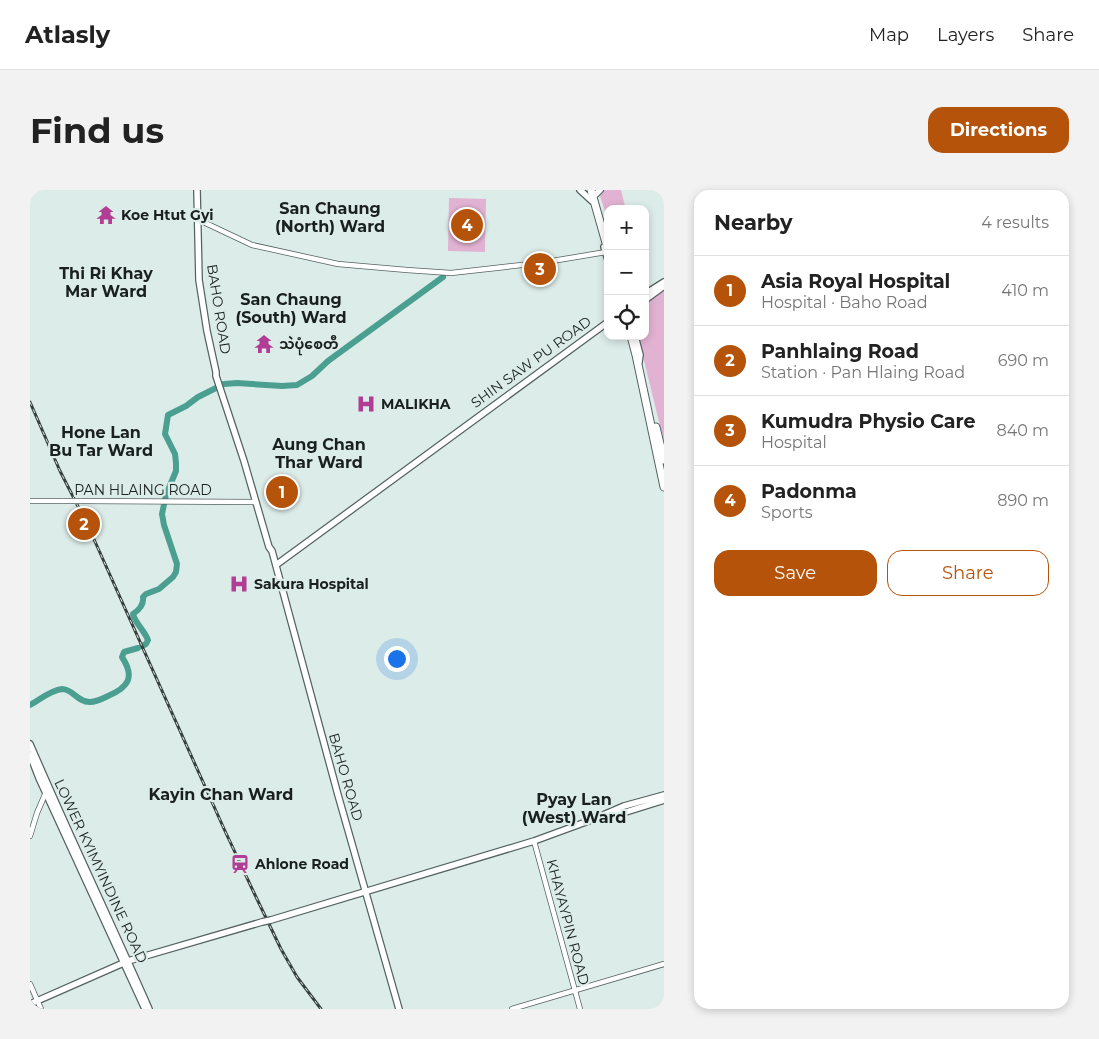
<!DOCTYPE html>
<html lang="en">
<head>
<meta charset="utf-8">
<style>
	body { margin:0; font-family:Montserrat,"Noto Sans Myanmar",sans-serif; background:#f2f2f2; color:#222 }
	.controls { position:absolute; right:15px; top:15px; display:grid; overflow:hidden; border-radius:10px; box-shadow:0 2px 8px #0003 }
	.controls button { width:45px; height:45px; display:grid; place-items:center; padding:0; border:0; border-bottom:1px solid #e0e0e0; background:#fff; color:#222; font:25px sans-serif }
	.you { position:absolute; left:366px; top:468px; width:18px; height:18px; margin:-12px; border:4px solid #fff; border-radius:50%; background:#1a73e8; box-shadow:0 0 0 8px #1a73e833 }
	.badge { display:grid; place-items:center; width:32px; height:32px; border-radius:50%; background:#b45309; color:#fff; font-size:16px; font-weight:700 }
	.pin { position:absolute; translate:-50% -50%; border:2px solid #fff; box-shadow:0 1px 5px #0006 }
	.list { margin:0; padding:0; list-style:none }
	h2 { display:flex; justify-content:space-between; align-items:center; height:65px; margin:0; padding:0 20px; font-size:21px }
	h2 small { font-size:16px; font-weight:400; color:#767676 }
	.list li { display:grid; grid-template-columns:32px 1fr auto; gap:15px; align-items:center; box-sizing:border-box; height:70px; padding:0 20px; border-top:1px solid #e0e0e0 }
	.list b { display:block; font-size:19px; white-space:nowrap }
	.list p { margin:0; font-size:16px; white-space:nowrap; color:#767676 }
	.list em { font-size:16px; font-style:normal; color:#767676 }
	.actions { display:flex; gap:10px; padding:15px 20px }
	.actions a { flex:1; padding:11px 0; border:1px solid #b45309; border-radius:15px; text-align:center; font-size:18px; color:#b45309 }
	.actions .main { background:#b45309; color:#fff }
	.icon { flex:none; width:28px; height:28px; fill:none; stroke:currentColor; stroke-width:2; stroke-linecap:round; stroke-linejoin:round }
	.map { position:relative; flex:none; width:634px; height:819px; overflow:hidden; border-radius:15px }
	header { display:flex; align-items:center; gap:30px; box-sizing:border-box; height:70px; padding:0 25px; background:#fff; border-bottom:1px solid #e0e0e0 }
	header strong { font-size:24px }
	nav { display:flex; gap:28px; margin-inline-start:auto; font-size:18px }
	.intro { display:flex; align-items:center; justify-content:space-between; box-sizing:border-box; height:120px; padding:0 30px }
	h1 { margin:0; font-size:35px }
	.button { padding:12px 22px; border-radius:15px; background:#b45309; color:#fff; font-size:18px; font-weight:700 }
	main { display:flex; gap:30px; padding:0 30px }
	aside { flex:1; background:#fff; border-radius:15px; box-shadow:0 2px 8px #0003 }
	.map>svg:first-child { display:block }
	.green { fill:#e2b2d2 }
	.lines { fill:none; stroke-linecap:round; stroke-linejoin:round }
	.river { stroke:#4b9f91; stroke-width:6 }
	.minor-casing { stroke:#556360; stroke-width:6 }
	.major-casing { stroke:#556360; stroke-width:8 }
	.highway-casing { stroke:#556360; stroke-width:9 }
	.minor { stroke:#fff; stroke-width:4.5 }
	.major { stroke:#fff; stroke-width:5.5 }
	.highway { stroke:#fff; stroke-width:7 }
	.rail-casing { stroke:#373f3d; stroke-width:3 }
	.rail { stroke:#dcece8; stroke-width:1; stroke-dasharray:4; stroke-linecap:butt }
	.minor-bridge-casing { stroke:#556360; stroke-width:6; stroke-linecap:butt }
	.major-bridge-casing { stroke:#556360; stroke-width:8; stroke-linecap:butt }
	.minor-bridge { stroke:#fff; stroke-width:4.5 }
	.major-bridge { stroke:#fff; stroke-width:5.5 }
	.labels { text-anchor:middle; stroke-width:4.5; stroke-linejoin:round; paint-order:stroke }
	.poi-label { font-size:14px; font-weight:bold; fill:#1a201f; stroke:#dcece8; text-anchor:start }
	.street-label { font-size:14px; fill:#1a201f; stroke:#dcece8 }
	.quarter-label { font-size:16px; font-weight:bold; fill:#1a201f; stroke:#dcece8 }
</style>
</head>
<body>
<header>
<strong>Atlasly</strong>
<nav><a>Map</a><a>Layers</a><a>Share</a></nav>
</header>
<div class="intro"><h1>Find us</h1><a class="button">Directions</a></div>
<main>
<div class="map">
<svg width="634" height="819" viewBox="0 0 634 819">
	<rect width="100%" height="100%" fill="#dcece8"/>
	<path class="green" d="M575 0H591L595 16 583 19H578V20L575 21 570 6Z
		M419 8 456 9 455 62 418 61Z
		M634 100V252L608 146H615V113Z"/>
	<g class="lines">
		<path class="river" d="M112 456 116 454 118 450C114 440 105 433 103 424 109 420 114 414 113 407L116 404 129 399 143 387 146 382 147 374 134 335 132 324 136 305 146 281V273L145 264 135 244 138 225 156 216 168 207 194 194 207 193 252 196 267 195 282 186 298 171 413 87
			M0 515C9 510 21 500 32 499 43 499 47 512 60 512 66 512 72 509 78 506 99 497 105 487 92 467L94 462 108 458"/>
		<g class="minor-casing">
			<path id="minor" d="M167 29 222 55 308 74 377 80 421 83 510 73 576 62
				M0 311H33
				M50 311 226 312
				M0 646 7 623 16 602
				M504 651 550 819
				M0 794 11 819
				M482 819 634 774"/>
		</g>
		<g class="major-casing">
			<path id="major" d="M167 0 169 90 177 141 186 182V186L214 271 239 357 242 361 308 605 369 819
				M550 0 562 11
				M566 4 570 0
				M574 57 578 70
				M615 104 634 92
				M615 110 634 96
				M605 146 610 165 609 172
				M246 375 578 132
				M0 554C38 643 80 730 119 819
				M0 565 9 588 115 819
				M578 626 596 622 634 610
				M241 730 504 651 564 629 594 616 634 605
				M0 814 98 771 232 732"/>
		</g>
		<g class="highway-casing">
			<path id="highway" d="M561 0 578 60
				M601 146 606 165 634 297
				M626 237 634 270"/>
		</g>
		<use href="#minor" class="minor"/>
		<use href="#major" class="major"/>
		<use href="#highway" class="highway"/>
		<g class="rail-casing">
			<path id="rail" d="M0 212 30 281 58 336 195 641 226 707 251 759 267 787 291 819"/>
		</g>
		<use href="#rail" class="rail"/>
		<g class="minor-bridge-casing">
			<path id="minor-bridge" d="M33 311H50"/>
		</g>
		<g class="major-bridge-casing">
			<path id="major-bridge" d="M232 732 241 730"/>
		</g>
		<use href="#minor-bridge" class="minor-bridge"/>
		<use href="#major-bridge" class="major-bridge"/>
	</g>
	<defs>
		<g id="temple-bare" transform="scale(1.5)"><path d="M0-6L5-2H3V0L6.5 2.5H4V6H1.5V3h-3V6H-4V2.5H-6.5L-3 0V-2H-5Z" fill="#b13d95" stroke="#dcece8" stroke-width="2.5" paint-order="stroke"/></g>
		<g id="hospital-bare" transform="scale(1.5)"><path d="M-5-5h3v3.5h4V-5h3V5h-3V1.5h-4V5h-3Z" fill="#b13d95" stroke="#dcece8" stroke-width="2.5" paint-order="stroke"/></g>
		<g id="station-bare" transform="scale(1.5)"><path d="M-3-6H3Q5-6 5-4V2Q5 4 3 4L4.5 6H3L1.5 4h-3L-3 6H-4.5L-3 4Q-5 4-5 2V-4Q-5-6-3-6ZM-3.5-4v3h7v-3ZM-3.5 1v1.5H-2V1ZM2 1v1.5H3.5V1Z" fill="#b13d95" stroke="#dcece8" stroke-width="2.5" paint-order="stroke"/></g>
	</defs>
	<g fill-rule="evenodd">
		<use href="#temple-bare" x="76" y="25"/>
		<use href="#temple-bare" x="234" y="154"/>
		<use href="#hospital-bare" x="336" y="214"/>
		<use href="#hospital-bare" x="209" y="394"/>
		<use href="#station-bare" x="210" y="674"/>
	</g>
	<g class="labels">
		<g class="poi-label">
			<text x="91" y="30">Koe Htut Gyi</text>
			<text x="249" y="159">သဲပုံစေတီ</text>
			<text x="351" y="219">MALIKHA</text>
			<text x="224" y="399">Sakura Hospital</text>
			<text x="225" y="679">Ahlone Road</text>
		</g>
		<g class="street-label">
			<text transform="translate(189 119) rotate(81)" y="5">BAHO ROAD</text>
			<text transform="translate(501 172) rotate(-36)" y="5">SHIN SAW PU ROAD</text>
			<text x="113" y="305">PAN HLAING ROAD</text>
			<text transform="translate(316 587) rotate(74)" y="5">BAHO ROAD</text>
			<text transform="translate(71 681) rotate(65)" y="5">LOWER KYIMYINDINE ROAD</text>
			<text transform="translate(538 732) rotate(75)" y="5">KHAYAYPIN ROAD</text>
		</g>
		<g class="quarter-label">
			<text x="300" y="24">San Chaung<tspan x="300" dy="18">(North) Ward</tspan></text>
			<text x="76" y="89">Thi Ri Khay<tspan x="76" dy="18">Mar Ward</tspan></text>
			<text x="261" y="115">San Chaung<tspan x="261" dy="18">(South) Ward</tspan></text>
			<text x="71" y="248">Hone Lan<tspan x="71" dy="18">Bu Tar Ward</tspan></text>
			<text x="289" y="260">Aung Chan<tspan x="289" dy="18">Thar Ward</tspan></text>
			<text x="191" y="610">Kayin Chan Ward</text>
			<text x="544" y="615">Pyay Lan<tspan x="544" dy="18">(West) Ward</tspan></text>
		</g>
	</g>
</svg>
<div class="controls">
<button>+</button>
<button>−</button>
<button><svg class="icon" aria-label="locate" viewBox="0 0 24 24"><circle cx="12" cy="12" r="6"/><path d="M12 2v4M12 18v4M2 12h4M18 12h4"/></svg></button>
</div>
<div class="you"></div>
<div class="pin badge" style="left:252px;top:302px">1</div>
<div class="pin badge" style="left:54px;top:334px">2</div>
<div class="pin badge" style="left:510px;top:79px">3</div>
<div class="pin badge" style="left:437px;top:35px">4</div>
</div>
<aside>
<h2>Nearby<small>4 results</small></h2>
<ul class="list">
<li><span class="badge">1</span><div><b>Asia Royal Hospital</b><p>Hospital · Baho Road</p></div><em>410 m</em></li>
<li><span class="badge">2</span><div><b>Panhlaing Road</b><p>Station · Pan Hlaing Road</p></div><em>690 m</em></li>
<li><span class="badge">3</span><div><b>Kumudra Physio Care</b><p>Hospital</p></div><em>840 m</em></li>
<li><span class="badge">4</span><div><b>Padonma</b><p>Sports</p></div><em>890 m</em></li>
</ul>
<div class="actions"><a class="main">Save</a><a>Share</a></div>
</aside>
</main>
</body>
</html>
